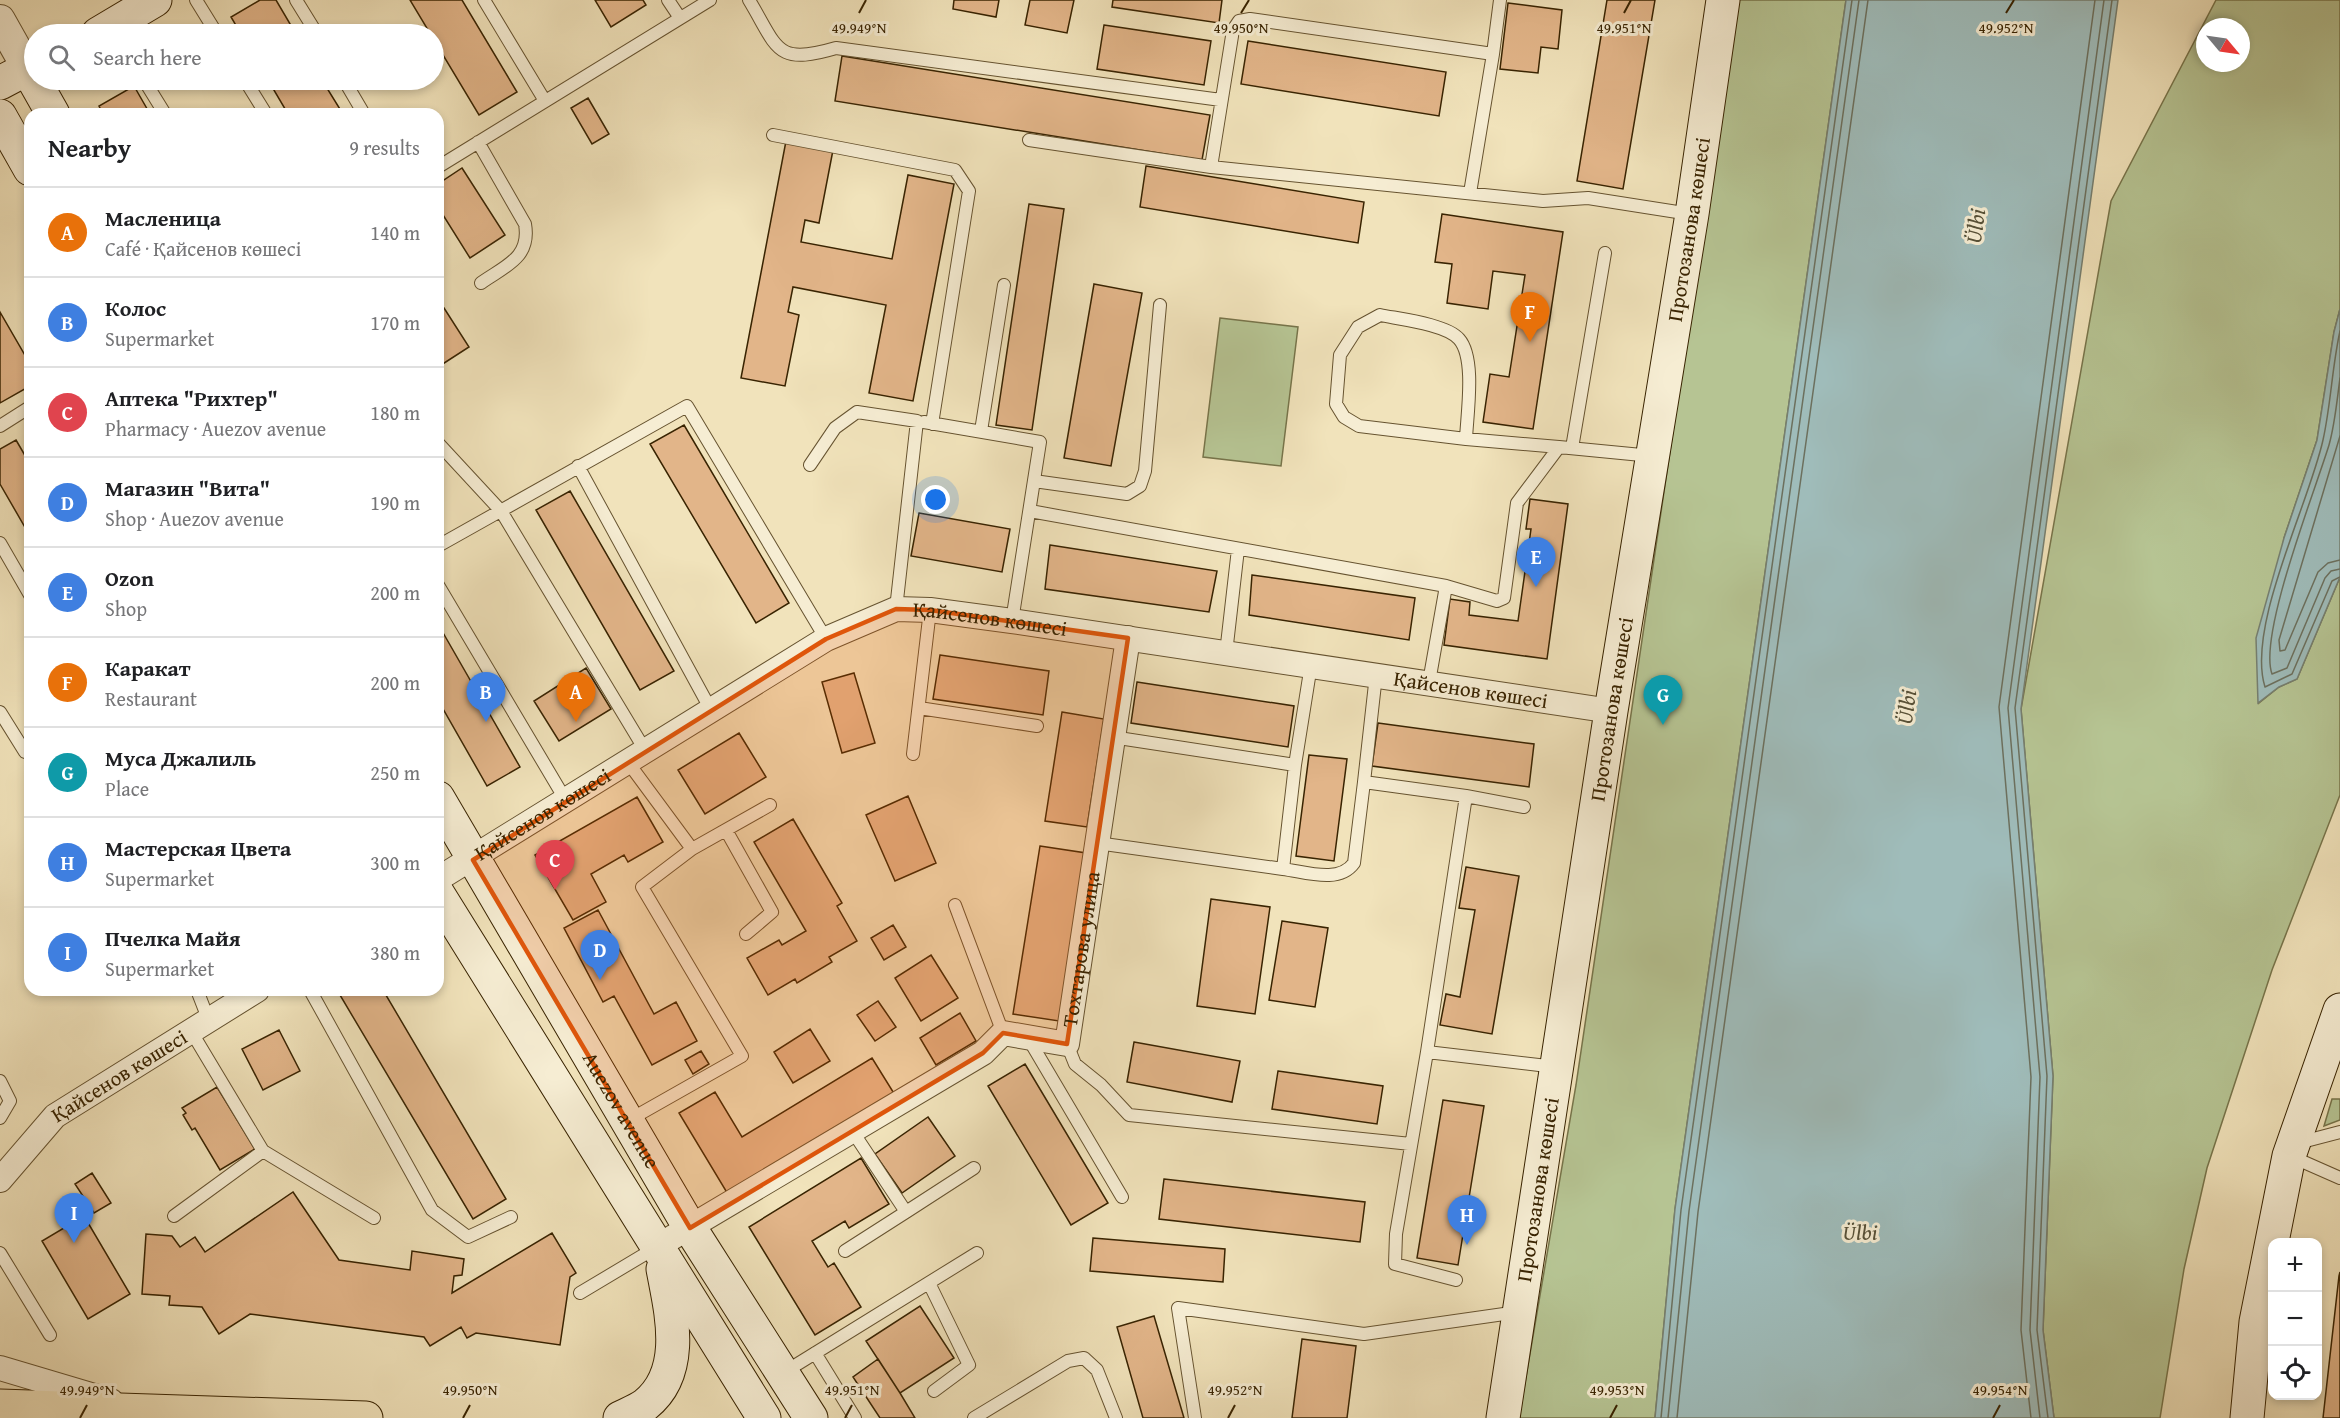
<!DOCTYPE html>
<html lang="en">
<head>
<meta charset="utf-8">
<style>
	body { margin:0; font-family:"Gentium Book Plus",serif; background:#f2f2f2; color:#202124 }
	.controls { position:absolute; right:18px; bottom:18px; display:grid; overflow:hidden; border-radius:12px; box-shadow:0 3px 9px #0003 }
	.controls button { width:54px; height:54px; display:grid; place-items:center; padding:0; border:0; border-bottom:2px solid #e0e0e0; background:#fff; color:#202124; font:30px sans-serif }
	.compass { position:absolute; left:2196px; top:18px; width:54px; height:54px; border-radius:50%; background:#fff; box-shadow:0 3px 9px #0003; rotate:119deg }
	.you { position:absolute; left:936px; top:500px; width:21px; height:21px; margin:-15px; border:4px solid #fff; border-radius:50%; background:#1a73e8; box-shadow:0 0 0 9px #1a73e833 }
	.badge { display:grid; place-items:center; width:39px; height:39px; border-radius:50%; background:#111827; color:#fff; font-size:20px; font-weight:700 }
	.pin { position:absolute; translate:-50% -50px; filter:drop-shadow(0 2px 3px #0008) }
	.pin::after { content:''; position:absolute; top:32px; width:21px; height:18px; background:inherit; clip-path:polygon(0 0,100% 0,50% 100%) }
	.list { margin:0; padding:0; list-style:none }
	h2 { display:flex; justify-content:space-between; align-items:center; height:78px; margin:0; padding:0 24px; font-size:26px }
	h2 small { font-size:20px; font-weight:400; color:#757577 }
	.list li { display:grid; grid-template-columns:39px 1fr auto; gap:18px; align-items:center; box-sizing:border-box; height:90px; padding:0 24px; border-top:2px solid #e0e0e0 }
	.list b { display:block; font-size:22px; white-space:nowrap }
	.list p { margin:0; font-size:20px; white-space:nowrap; color:#757577 }
	.list em { font-size:20px; font-style:normal; color:#757577 }
	.icon { flex:none; width:33px; height:33px; fill:none; stroke:currentColor; stroke-width:2; stroke-linecap:round; stroke-linejoin:round }
	.map { position:relative; flex:none; width:2340px; height:1418px; overflow:hidden }
	.search { position:absolute; background:#fff; box-shadow:0 3px 9px #0003; left:24px; top:24px; width:420px; height:66px; display:flex; align-items:center; gap:15px; box-sizing:border-box; padding:0 21px; border-radius:33px; color:#757577; font-size:22px }
	.panel { position:absolute; background:#fff; box-shadow:0 3px 9px #0003; left:24px; top:108px; width:420px; height:888px; border-radius:18px }
	.map>svg:first-child { display:block }
	.green { fill:#b6c493; stroke:#77744a; stroke-width:1.5; fill-rule:evenodd }
	.water { fill:#9fbcba; stroke:#767f70; stroke-width:1.5 }
	.lines { fill:none; stroke-linecap:round; stroke-linejoin:round }
	.shore { stroke:#6c705e; stroke-width:1.5 }
	.building { fill:#e2b589; stroke:#382301; stroke-width:1.5 }
	.service-casing { stroke:#665330; stroke-width:14 }
	.minor-casing { stroke:#665330; stroke-width:26 }
	.tertiary-casing { stroke:#665330; stroke-width:32 }
	.secondary-casing { stroke:#382301; stroke-width:35 }
	.primary-casing { stroke:#382301; stroke-width:35 }
	.service { stroke:#f6edd3; stroke-width:12 }
	.minor { stroke:#f6edd3; stroke-width:24 }
	.tertiary { stroke:#f6edd3; stroke-width:30 }
	.secondary { stroke:#f6edd3; stroke-width:33 }
	.primary { stroke:#f1e3bb; stroke-width:33 }
	.marked { fill:#df560b; fill-opacity:0.2; stroke:#df560b; stroke-width:4.5; stroke-linejoin:round }
	.ticks { fill:none; stroke:#382301; stroke-width:2 }
	.labels { text-anchor:middle; stroke-width:6; stroke-linejoin:round; paint-order:stroke }
	.street-label { font-size:21px; fill:#382301; stroke:#f6edd3 }
	.water-label { font-size:22px; font-style:italic; fill:#575138; stroke:#f6edd3 }
	.ticks-label { font-size:15px; text-anchor:middle; fill:#382301; stroke:#f6edd3; stroke-width:6; stroke-linejoin:round; paint-order:stroke }
</style>
</head>
<body>
<div class="map">
<svg width="2340" height="1418" viewBox="0 0 2340 1418">
	<rect width="100%" height="100%" fill="#f1e3bb"/>
	<filter id="stains"><feTurbulence type="fractalNoise" baseFrequency=".00333" numOctaves="4"/><feColorMatrix values="0 0 0 0 .2 0 0 0 0 .09 0 0 0 0 .02 0 0 0 .5 -.17"/></filter>
	<radialGradient id="worn" r=".72"><stop offset=".6" stop-color="#630" stop-opacity="0"/><stop offset="1" stop-color="#630" stop-opacity=".3"/></radialGradient>
	<path class="green" d="M1737 0H1846L1675 1209 1655 1418H1519L1576 1085Z
		M2216 0H2340V309L2334 332 2317 440 2284 538 2259 703 2279 687 2297 679 2340 577V795L2272 970 2207 1168 2184 1269 2160 1418H2054L2043 1330 2053 1076 2021 709 2111 201ZM2205 27H2241V63H2205Z
		M1220 318 1298 327 1281 466 1203 457Z
		M2332 1099H2340V1120L2324 1126Z"/>
	<path class="water" d="M1846 0H2118L2021 709 2053 1076 2043 1330 2054 1418H1655L1675 1209Z
		M2340 309V577L2297 679 2279 687 2258 703 2256 638 2284 538 2317 440 2334 332Z"/>
	<g class="lines">
		<path class="shore" d="M2340 331C2332 367 2331 404 2323 440 2309 504 2246 627 2265 687L2292 674 2332 581 2340 577
			M2340 378C2337 400 2335 424 2329 445 2315 491 2258 635 2272 674L2287 668 2325 578 2331 571 2340 569
			M2340 436 2279 640 2280 651 2285 650 2318 572 2328 563 2340 560
			M1661 1418 1681 1210 1852 0
			M1668 1418 1689 1211 1859 0
			M1677 1418 1698 1212 1868 0
			M2031 1418 2021 1330 2031 1077 1999 707 2095 0
			M2040 1418 2030 1330 2040 1077 2008 708 2104 0
			M2048 1418 2037 1330 2047 1076 2015 708 2112 0"/>
	</g>
	<path class="building" d="M260 0H276L296 34H241L231 17Z
		M410 0H462L517 92 479 115Z
		M595 0H643L646 5 611 27Z
		M954 0H999L996 17 953 9Z
		M1030 0H1074L1067 33 1025 25Z
		M1113 0H1222L1219 23 1112 7Z
		M1607 0H1655L1623 189 1577 181Z
		M1508 3 1562 10 1558 49 1541 47 1538 73 1500 69Z
		M1104 25 1211 41 1204 85 1097 69Z
		M1248 41 1446 72 1439 116 1241 84Z
		M842 56 1210 115 1202 160 835 101Z
		M268 80H322L343 114H288Z
		M134 86 150 114H103L99 106Z
		M588 98 609 134 592 144 571 108Z
		M786 141 833 150 819 223 805 220 801 242 892 259 908 175 954 184 913 401 869 393 886 305 793 287 788 312 799 315 785 386 741 378Z
		M1146 166 1364 202 1358 243 1140 207Z
		M462 168 505 235 470 258 438 207V184Z
		M1029 204 1064 209 1032 430 996 425Z
		M1442 214 1563 232 1533 429 1483 422 1490 374 1509 377 1525 275 1493 271 1488 309 1447 303 1452 264 1435 262Z
		M1094 284 1142 293 1111 466 1064 458Z
		M444 308 469 347 438 367V312Z
		M0 312 30 364V386L0 403Z
		M684 425 789 603 756 623 650 444Z
		M16 440 30 464V536L0 484V449Z
		M570 491 674 671 640 690 536 510Z
		M1530 499 1568 504 1547 659 1444 645 1450 599 1470 602 1469 615 1518 621 1531 529H1526Z
		M919 513 1010 529 1002 572 911 556Z
		M1050 545 1217 571 1209 612 1045 589Z
		M1252 575 1415 598 1409 640 1249 615Z
		M438 624 520 767 487 786 438 700Z
		M940 655 1049 671 1043 715 933 699Z
		M586 668 611 709 559 741 534 701Z
		M854 673 875 743 842 753 822 682Z
		M1137 682 1294 706 1288 747 1131 723Z
		M1062 712 1104 719 1087 827 1045 821Z
		M1378 723 1534 744 1529 787 1372 766Z
		M739 733 766 777 705 814 678 770Z
		M1309 755 1347 759 1334 861 1296 856Z
		M908 796 936 863 895 881 866 815Z
		M637 797 663 842 628 862 624 855 591 874 606 902 573 920 535 855Z
		M793 819 842 903 837 906 857 941 829 957 832 962 797 983 795 979 768 995 747 958 779 940 782 945 806 931 754 842Z
		M1040 846 1086 853 1059 1021 1013 1014Z
		M1466 867 1519 876 1492 1034 1440 1025 1446 994 1460 997 1475 910 1459 908Z
		M1211 899 1270 907 1255 1014 1197 1006Z
		M598 910 654 1014 676 1002 697 1041 652 1065 614 996 603 1002 564 928Z
		M1282 921 1328 928 1315 1007 1269 1000Z
		M893 925 906 947 884 960 871 938Z
		M931 955 958 998 921 1021 895 978Z
		M337 990H383L506 1199 473 1219Z
		M878 1001 896 1027 875 1041 857 1015Z
		M960 1013 976 1041 936 1065 920 1038Z
		M810 1029 830 1061 793 1083 774 1052Z
		M279 1030 300 1071 263 1090 242 1049Z
		M1134 1042 1240 1061 1232 1102 1127 1082Z
		M701 1051 709 1064 693 1074 685 1060Z
		M872 1058 895 1095 729 1196 679 1113 715 1092 742 1137Z
		M1025 1064 1108 1203 1071 1225 988 1086Z
		M1278 1071 1383 1086 1377 1124 1272 1109Z
		M217 1087 255 1149 220 1170 195 1128 192 1130 183 1115 186 1113 182 1108Z
		M1443 1100 1484 1106 1458 1265 1417 1258Z
		M928 1117 955 1156 902 1193 875 1154Z
		M861 1158 889 1204 849 1228 845 1221 812 1241 828 1267 834 1263 861 1307 815 1335 749 1227Z
		M92 1173 111 1203 94 1213 75 1184Z
		M1164 1179 1365 1202 1360 1242 1159 1219Z
		M293 1192 339 1260 410 1270 412 1251 464 1259 462 1275 454 1276 452 1293 552 1233 576 1273 570 1277 560 1345 476 1333 467 1338 461 1327 430 1346 424 1337 250 1314 219 1334 202 1307 169 1305 170 1296 142 1294 146 1234 172 1236 180 1247 195 1237 205 1252Z
		M84 1216 130 1294 88 1319 42 1241Z
		M1093 1238 1225 1249 1223 1282 1090 1271Z
		M2340 1272V1418H2323L2339 1276Z
		M920 1306 954 1358 900 1393 866 1341Z
		M1154 1316 1184 1418H1143L1117 1327Z
		M1302 1339 1356 1346 1347 1418H1292Z
		M878 1359 900 1393 915 1418H880L853 1377Z"/>
	<g class="lines">
		<g class="service-casing">
			<path id="service" d="M196 0 217 34
				M296 0 317 34
				M484 0 545 101
				M668 0 680 18
				M749 0C778 48 775 66 836 48L1221 100
				M1500 0 1493 54 1250 19 1239 21 1233 30 1211 167 1543 201 1588 198 1690 214
				M144 80 165 114
				M245 80 266 114
				M344 80 364 114
				M773 135 955 170 969 191 932 424
				M1029 140 1211 167
				M478 142 525 224C531 258 505 266 481 283
				M438 167 710 0
				M1470 193 1493 54
				M924 422 1040 442 1012 621
				M0 426 30 407
				M981 431 1004 285
				M1466 439C1467 414 1476 358 1459 339 1446 324 1399 319 1380 315L1358 327 1340 355 1336 404 1344 417 1359 426 1466 439 1559 447
				M438 443 501 511 645 750
				M1572 448 1605 253
				M810 465 835 428 857 412 917 421 896 609
				M578 466 711 710
				M1034 481 1127 494 1140 486 1145 471 1160 305
				M1030 511 1446 586
				M0 543 30 595
				M438 546 687 406 826 639
				M438 585 565 799
				M1226 653 1238 549
				M1376 675 1364 782 1466 796 1427 1052 1556 1067
				M1429 682 1446 586 1497 601 1504 598 1517 503 1559 447 1652 456
				M919 708 1037 726
				M0 712 25 752 30 749
				M1112 737 1295 765 1311 665
				M913 754 930 610
				M627 761 692 849 770 805
				M1466 796 1524 807
				M726 830 772 912 746 934
				M1097 843 1283 869 1295 765
				M1283 869C1306 872 1339 884 1354 863L1364 782
				M955 905 1003 1033
				M197 990 209 1021
				M310 990 432 1210 468 1237 511 1217
				M191 1031 263 1151 374 1218
				M1028 1038 1122 1197
				M1067 1044 1075 1064 1101 1085 1129 1115 1411 1144
				M1427 1052 1396 1234 1395 1264 1456 1280
				M0 1081 10 1101 0 1118
				M629 1120 742 1056 642 887 692 849
				M2298 1143 2340 1132
				M2290 1156 2340 1178
				M906 1212 974 1168
				M174 1216 263 1151
				M845 1251 906 1212 853 1132
				M0 1253 50 1335
				M929 1283 969 1365 934 1391
				M580 1293 657 1247
				M815 1353 855 1418
				M783 1373 977 1253
				M974 1418 1068 1361 1084 1358 1097 1370 1116 1418
				M1195 1418 1178 1308 1364 1334 1518 1312"/>
		</g>
		<g class="minor-casing">
			<g id="minor">
				<path id="s1" d="M438 879 826 639 896 609 930 610 1012 621 1611 711"/>
				<path id="s2" d="M0 1180 55 1116 257 990"/>
				<path id="s3" d="M658 1246 983 1053 1003 1033 1067 1044 1128 638"/>
				<path d="M0 1368 111 1401"/>
			</g>
		</g>
		<g class="tertiary-casing">
			<path id="tertiary" d="M0 20 27 68"/>
		</g>
		<g class="secondary-casing">
			<g id="secondary">
				<path d="M98 34 155 0"/>
				<path d="M27 68 53 114"/>
				<path d="M0 83 34 65"/>
				<path d="M0 116 30 169"/>
				<path id="s4" d="M438 798 690 1228 811 1418"/>
				<path d="M438 894 764 1418"/>
				<path d="M620 1418C628 1414 638 1410 645 1405 687 1372 671 1312 663 1269"/>
				<path id="s5" d="M1503 1418 1611 711 1692 214 1723 0"/>
				<path d="M2247 1418 2256 1322 2289 1156 2340 1010"/>
			</g>
		</g>
		<g class="primary-casing">
			<path id="primary" d="M0 1406 366 1418"/>
		</g>
		<use href="#service" class="service"/>
		<use href="#minor" class="minor"/>
		<use href="#tertiary" class="tertiary"/>
		<use href="#secondary" class="secondary"/>
		<use href="#primary" class="primary"/>
	</g>
	<path class="marked" d="M896 609 930 610 1128 638 1067 1044 1003 1033 983 1053 690 1228 473 860 826 639Z"/>
	<path class="ticks" d="M859 13 866 0M1241 13 1249 0M1624 13 1631 0M2006 13 2014 0M80 1418 87 1405M463 1418 470 1405M845 1418 852 1405M1228 1418 1235 1405M1610 1418 1617 1405M1993 1418 2000 1405"/>
	<g class="labels">
		<g class="street-label">
			<text dy="7" stroke="none"><textPath href="#s5" startOffset="1203">Протозанова көшесі</textPath></text>
			<text dy="7" stroke="none"><textPath href="#s1" startOffset="627">Қайсенов көшесі</textPath></text>
			<text dy="7" stroke="none"><textPath href="#s1" startOffset="1113">Қайсенов көшесі</textPath></text>
			<text dy="7" stroke="none"><textPath href="#s5" startOffset="717">Протозанова көшесі</textPath></text>
			<text dy="7" stroke="none"><textPath href="#s1" startOffset="123">Қайсенов көшесі</textPath></text>
			<text dy="7" stroke="none"><textPath href="#s3" startOffset="567">Тохтарова улица</textPath></text>
			<text dy="7" stroke="none"><textPath href="#s2" startOffset="160">Қайсенов көшесі</textPath></text>
			<text dy="7" stroke="none"><textPath href="#s4" startOffset="362">Auezov avenue</textPath></text>
			<text dy="7" stroke="none"><textPath href="#s5" startOffset="231">Протозанова көшесі</textPath></text>
		</g>
		<g class="water-label">
			<text transform="translate(1975 226) rotate(-82)" y="8">Ülbi</text>
			<text transform="translate(1906 707) rotate(-82)" y="8">Ülbi</text>
			<text x="1860" y="1240">Ülbi</text>
		</g>
	</g>
	<g class="ticks-label">
		<text x="859" y="33">49.949°N</text>
		<text x="1241" y="33">49.950°N</text>
		<text x="1624" y="33">49.951°N</text>
		<text x="2006" y="33">49.952°N</text>
		<text x="87" y="1395">49.949°N</text>
		<text x="470" y="1395">49.950°N</text>
		<text x="852" y="1395">49.951°N</text>
		<text x="1235" y="1395">49.952°N</text>
		<text x="1617" y="1395">49.953°N</text>
		<text x="2000" y="1395">49.954°N</text>
	</g>
	<rect width="100%" height="100%" filter="url(#stains)"/>
	<rect width="100%" height="100%" fill="url(#worn)"/>
</svg>
<div class="controls">
<button>+</button>
<button>−</button>
<button><svg class="icon" aria-label="locate" viewBox="0 0 24 24"><circle cx="12" cy="12" r="6"/><path d="M12 2v4M12 18v4M2 12h4M18 12h4"/></svg></button>
</div>
<svg class="compass" viewBox="-18 -18 36 36"><path d="M0-13l5 13h-10z" fill="#e53935"/><path d="M0 13l5-13h-10z" fill="#757577"/></svg>
<div class="you"></div>
<div class="pin badge" style="left:576px;top:722px;background:#e8710a">A</div>
<div class="pin badge" style="left:486px;top:722px;background:#3f7fe0">B</div>
<div class="pin badge" style="left:555px;top:890px;background:#e0444e">C</div>
<div class="pin badge" style="left:600px;top:980px;background:#3f7fe0">D</div>
<div class="pin badge" style="left:1536px;top:587px;background:#3f7fe0">E</div>
<div class="pin badge" style="left:1530px;top:342px;background:#e8710a">F</div>
<div class="pin badge" style="left:1663px;top:725px;background:#0f9aa8">G</div>
<div class="pin badge" style="left:1467px;top:1245px;background:#3f7fe0">H</div>
<div class="pin badge" style="left:74px;top:1243px;background:#3f7fe0">I</div>
<div class="search"><svg class="icon" aria-label="search" viewBox="0 0 24 24"><circle cx="10" cy="10" r="6"/><path d="M15 15l6 6"/></svg>Search here</div>
<section class="panel">
<h2>Nearby<small>9 results</small></h2>
<ul class="list">
<li><span class="badge" style="background:#e8710a">A</span><div><b>Масленица</b><p>Café · Қайсенов көшесі</p></div><em>140 m</em></li>
<li><span class="badge" style="background:#3f7fe0">B</span><div><b>Колос</b><p>Supermarket</p></div><em>170 m</em></li>
<li><span class="badge" style="background:#e0444e">C</span><div><b>Аптека &quot;Рихтер&quot;</b><p>Pharmacy · Auezov avenue</p></div><em>180 m</em></li>
<li><span class="badge" style="background:#3f7fe0">D</span><div><b>Магазин &quot;Вита&quot;</b><p>Shop · Auezov avenue</p></div><em>190 m</em></li>
<li><span class="badge" style="background:#3f7fe0">E</span><div><b>Ozon</b><p>Shop</p></div><em>200 m</em></li>
<li><span class="badge" style="background:#e8710a">F</span><div><b>Каракат</b><p>Restaurant</p></div><em>200 m</em></li>
<li><span class="badge" style="background:#0f9aa8">G</span><div><b>Муса Джалиль</b><p>Place</p></div><em>250 m</em></li>
<li><span class="badge" style="background:#3f7fe0">H</span><div><b>Мастерская Цвета</b><p>Supermarket</p></div><em>300 m</em></li>
<li><span class="badge" style="background:#3f7fe0">I</span><div><b>Пчелка Майя</b><p>Supermarket</p></div><em>380 m</em></li>
</ul>
</section>
</div>
</body>
</html>
